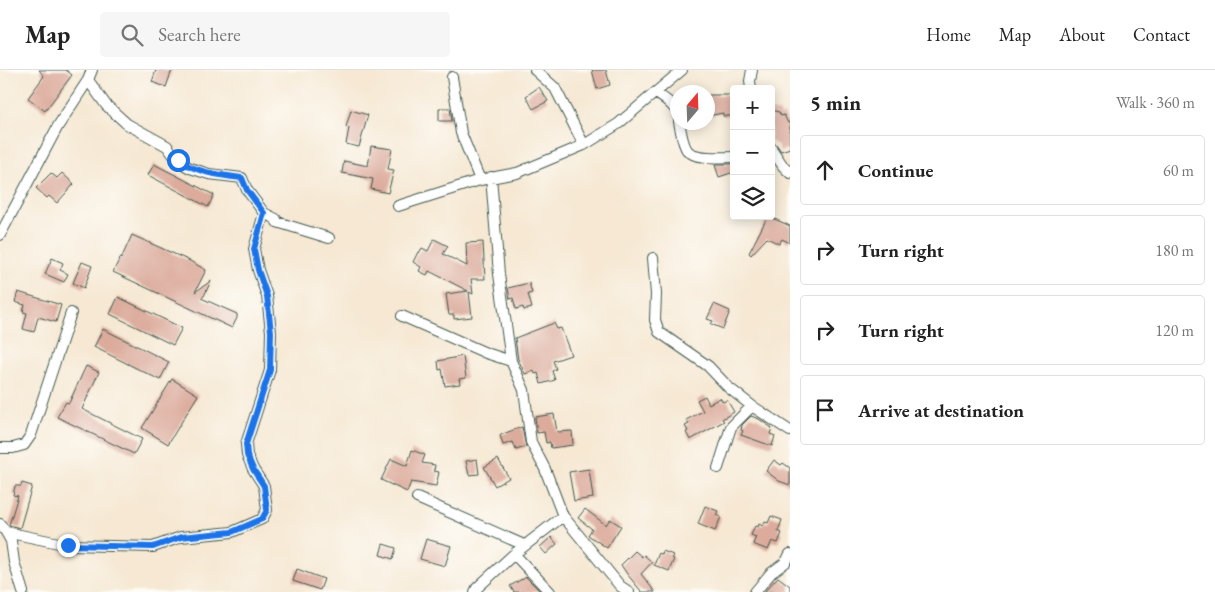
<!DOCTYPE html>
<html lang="en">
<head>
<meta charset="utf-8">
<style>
	body { margin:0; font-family:"EB Garamond",serif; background:#f6f6f6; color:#222 }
	.controls { position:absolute; right:15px; top:15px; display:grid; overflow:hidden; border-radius:5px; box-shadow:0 2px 12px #0003 }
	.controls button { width:45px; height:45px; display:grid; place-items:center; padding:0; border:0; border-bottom:1px solid #e0e0e0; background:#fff; color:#222; font:25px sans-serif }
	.compass { position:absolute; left:670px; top:15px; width:45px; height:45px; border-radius:50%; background:#fff; box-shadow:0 2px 12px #0003; rotate:19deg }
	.stop { position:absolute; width:15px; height:15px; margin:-11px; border:4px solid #1a73e8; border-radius:50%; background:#fff }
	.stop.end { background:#1a73e8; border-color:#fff; box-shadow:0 1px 5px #0008 }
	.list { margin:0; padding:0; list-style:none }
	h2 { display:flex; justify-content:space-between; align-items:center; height:65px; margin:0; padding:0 20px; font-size:21px }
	h2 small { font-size:16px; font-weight:400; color:#767676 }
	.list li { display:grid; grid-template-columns:32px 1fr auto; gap:15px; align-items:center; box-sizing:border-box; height:70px; margin:0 10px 10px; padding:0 10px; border:1px solid #e0e0e0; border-radius:5px }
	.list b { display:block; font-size:19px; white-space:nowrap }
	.list em { font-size:16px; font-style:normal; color:#767676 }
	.icon { flex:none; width:28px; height:28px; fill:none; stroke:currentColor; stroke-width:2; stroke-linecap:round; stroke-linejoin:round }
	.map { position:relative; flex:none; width:790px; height:522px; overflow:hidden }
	header { display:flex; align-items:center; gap:30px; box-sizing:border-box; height:70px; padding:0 25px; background:#fff; border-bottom:1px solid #e0e0e0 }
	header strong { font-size:24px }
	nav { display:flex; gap:28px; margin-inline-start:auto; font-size:18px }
	.search { width:350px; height:45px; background:#f6f6f6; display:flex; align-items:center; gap:12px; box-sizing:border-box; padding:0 18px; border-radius:5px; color:#767676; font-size:19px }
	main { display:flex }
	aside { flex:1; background:#fff }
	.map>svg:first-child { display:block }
	.building { fill:#dcab9c }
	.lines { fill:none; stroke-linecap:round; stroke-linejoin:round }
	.minor-casing { stroke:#3f574c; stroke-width:12 }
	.minor { stroke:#fff; stroke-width:10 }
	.route { stroke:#1a73e8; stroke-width:6 }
</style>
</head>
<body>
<header>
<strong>Map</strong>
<div class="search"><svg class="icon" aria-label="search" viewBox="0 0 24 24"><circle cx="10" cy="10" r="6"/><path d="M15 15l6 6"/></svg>Search here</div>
<nav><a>Home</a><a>Map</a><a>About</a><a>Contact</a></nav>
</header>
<main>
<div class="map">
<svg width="790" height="522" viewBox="0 0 790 522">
	<rect width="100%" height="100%" fill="#fdfcf7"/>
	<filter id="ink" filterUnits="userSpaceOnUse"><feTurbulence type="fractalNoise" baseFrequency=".02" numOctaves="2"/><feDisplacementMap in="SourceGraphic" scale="10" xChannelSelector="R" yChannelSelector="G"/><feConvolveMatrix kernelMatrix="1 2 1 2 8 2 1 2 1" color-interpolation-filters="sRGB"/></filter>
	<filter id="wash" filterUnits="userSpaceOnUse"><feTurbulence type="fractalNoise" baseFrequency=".0096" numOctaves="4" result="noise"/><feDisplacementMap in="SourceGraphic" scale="20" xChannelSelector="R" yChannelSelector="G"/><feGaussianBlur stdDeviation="1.12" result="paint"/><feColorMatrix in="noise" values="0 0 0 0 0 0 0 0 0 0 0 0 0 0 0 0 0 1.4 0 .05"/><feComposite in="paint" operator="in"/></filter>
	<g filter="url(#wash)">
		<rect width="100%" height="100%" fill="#f6e8d3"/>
		<g id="blocks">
			<path class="building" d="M39 0H66L72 5 45 41 28 28 44 6Z
				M156 0H172L166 17 152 12Z
				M592 0H606L610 15 597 19Z
				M539 17 548 31 533 39 526 26Z
				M708 25H734V46H723V43L708 46Z
				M439 38H450L452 51H439Z
				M351 40 368 45 359 77 346 74 349 58 346 57Z
				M771 40 779 42 781 46 784 45 788 53 790 52V78L781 81 776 74 771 71Z
				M371 76 392 79 388 99 394 100 388 123 371 119 373 109 342 103 344 91 368 96Z
				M154 94 214 125 208 137 148 105Z
				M717 94H734V102L719 107 715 95Z
				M51 103 57 108 62 103 74 114 57 133 49 126 47 128 36 118Z
				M768 146 790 156V173L782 169 779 174 767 168 751 185 749 183Z
				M132 165 190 191 206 200 195 222 211 211 204 226 201 228 237 244V248L232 258 113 202 120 188 121 189Z
				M434 169 448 176 443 184 467 196 466 173 483 172 485 209H471L473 224 469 222 472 247 454 249V245H449L446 224 468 221 429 201 427 205 419 201 421 197 413 192 418 182 419 183 422 178 428 181Z
				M52 188 63 193 60 200 68 204 64 212 45 204Z
				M82 192 92 196 84 218 73 213Z
				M529 213 532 223 528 224 532 238 524 240 523 237 516 239 513 228 510 229 508 218Z
				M18 222 61 235 56 252 38 247 34 262 23 259 27 243 23 242 25 235 15 232Z
				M118 227 182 258 173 275 110 244Z
				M714 234 730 241 723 259 711 254 713 251 707 249Z
				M554 253 557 259 561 258 571 285 553 291 556 299 552 301 555 310 541 314 538 303 535 304 534 301 525 304 518 289 515 268Z
				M103 259 169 292 160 310 94 277Z
				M463 286 466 308 459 309 460 314 445 316 442 299 439 300 438 291Z
				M86 296 99 302 82 339 142 369 134 384 57 347 66 332 69 333Z
				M172 309 198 325 168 374 142 358Z
				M705 326 709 334 720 328 723 332 727 330 734 342 722 349 724 351 712 358 690 370 686 362 688 361 685 356 689 354 686 350 703 341 697 330Z
				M554 344 557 362 572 361 573 375 551 378 550 372 546 373 544 362 537 363 535 347Z
				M751 346 759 349 772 358 770 364 775 366 772 376 741 365 743 361 741 360 742 355Z
				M522 357 526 377 516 380 513 372 503 375 500 365Z
				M412 380 425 385 422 393 435 395 434 401 439 402 436 416 411 412 407 422 381 410 391 389 407 396Z
				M477 389 479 404 469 405 466 391Z
				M498 389 509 408 495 416 484 397Z
				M774 390 781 395 783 393 790 398V415L779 411 766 401Z
				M589 399 593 428 574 431 569 402Z
				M22 413 32 416 20 458 9 455 18 426 13 425 15 416H21Z
				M705 436 718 441 716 445 721 447 715 461 698 454Z
				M585 439 606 455 610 449 621 456 607 478 588 465 592 459 578 448Z
				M771 446 782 450 778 461 782 463 778 473 772 471 768 480 753 474 756 467 751 465 755 456 758 457 759 454 763 456 765 452 768 453Z
				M551 467 557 474 546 484 540 477Z
				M426 469 451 476 445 496 420 489Z
				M383 474 396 478 393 489 380 485Z
				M635 481 642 487 644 485 652 492 641 504 655 522H642L627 504 621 495Z
				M663 481 673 485 672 488 674 489 669 501 654 495 659 483 662 484Z
				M297 499 324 509 320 520 293 511Z
				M526 507 541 522H514L510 516 522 509V510Z
				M778 507 790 516V522H766L765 521Z"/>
		</g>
	</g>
	<g filter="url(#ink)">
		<use href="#blocks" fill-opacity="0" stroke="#3f574c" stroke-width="1"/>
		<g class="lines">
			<g class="minor-casing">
				<path id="minor" d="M535 0 555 18 584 75
					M452 7 461 63 480 110
					M88 10 106 35 127 54 167 76 178 91 190 98 209 104 242 108 247 120 264 143 276 149 277 152 329 168
					M751 19 750 11 752 0
					M656 23C665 29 675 35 678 46
					M679 52C681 60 682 73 687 80 695 90 722 87 734 87
					M771 78 783 96 790 103
					M491 107 499 204 511 291 524 320 531 372 545 399 563 446 620 516 629 522
					M398 136 480 110 517 103 584 75 618 54 682 0
					M0 165 58 56 88 10 92 0
					M653 188 656 224 655 250 659 262 708 296 729 318 752 336 790 361
					M402 246 486 283 511 291
					M0 378H13L24 375 31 365 71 243
					M718 398 731 357 752 336
					M417 428 524 475
					M0 454 6 462 68 475 153 477 181 467 232 462 262 449 267 440 264 416 253 399 247 385 246 374 270 300 271 262 267 226 258 200 254 179 264 143
					M6 462 11 471 14 492 23 522
					M514 484 550 522
					M475 522 477 518 514 484 563 446
					M755 522 771 503 786 492 790 484"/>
			</g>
			<use href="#minor" class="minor"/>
		</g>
	</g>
	<g class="lines" filter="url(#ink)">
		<path class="route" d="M68 475 153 477 181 467 232 462 262 449 267 440 264 416 253 399 247 385 246 374 270 300 271 262 267 226 258 200 254 179 264 143 247 120 242 108C218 105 199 103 178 90"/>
	</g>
</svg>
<div class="controls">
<button>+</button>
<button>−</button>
<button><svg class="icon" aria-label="layers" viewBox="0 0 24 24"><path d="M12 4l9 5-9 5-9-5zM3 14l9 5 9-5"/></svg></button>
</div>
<svg class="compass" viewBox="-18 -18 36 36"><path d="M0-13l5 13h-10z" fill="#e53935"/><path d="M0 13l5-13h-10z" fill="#767676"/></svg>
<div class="stop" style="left:178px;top:90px"></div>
<div class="stop end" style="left:68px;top:475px"></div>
</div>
<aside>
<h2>5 min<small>Walk · 360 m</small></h2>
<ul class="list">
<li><svg class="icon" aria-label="ahead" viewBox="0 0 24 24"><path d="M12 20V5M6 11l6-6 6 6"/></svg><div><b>Continue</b></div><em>60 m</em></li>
<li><svg class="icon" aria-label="right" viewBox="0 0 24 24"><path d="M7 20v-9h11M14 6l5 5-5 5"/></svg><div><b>Turn right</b></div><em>180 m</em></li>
<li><svg class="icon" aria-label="right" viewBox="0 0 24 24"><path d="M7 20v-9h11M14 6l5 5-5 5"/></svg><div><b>Turn right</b></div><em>120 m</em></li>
<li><svg class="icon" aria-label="arrive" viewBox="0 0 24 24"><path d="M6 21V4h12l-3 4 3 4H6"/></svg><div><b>Arrive at destination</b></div></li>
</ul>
</aside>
</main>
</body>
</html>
